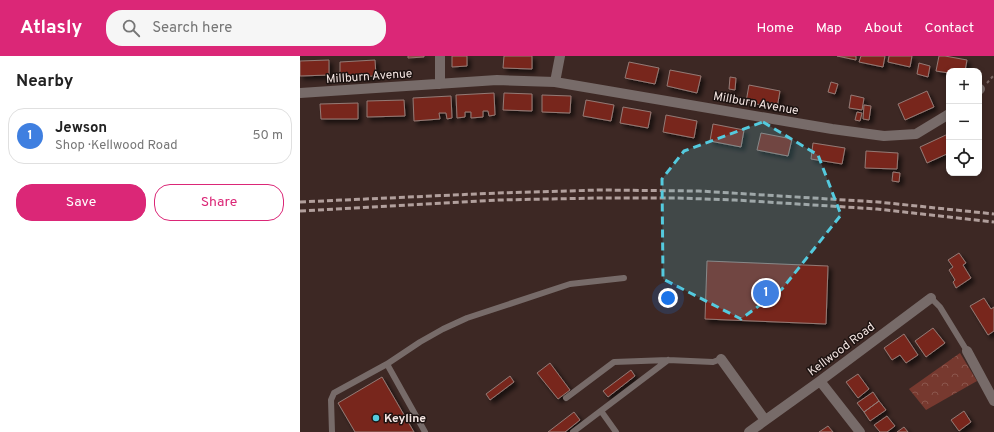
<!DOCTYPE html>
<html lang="en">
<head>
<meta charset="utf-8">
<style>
	body { margin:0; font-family:Overpass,sans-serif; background:#f6f6f6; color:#222 }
	.controls { position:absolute; right:12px; top:12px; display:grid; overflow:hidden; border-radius:8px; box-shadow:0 2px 6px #0003 }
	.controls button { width:36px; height:36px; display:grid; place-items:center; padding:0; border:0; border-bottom:1px solid #e0e0e0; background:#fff; color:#222; font:20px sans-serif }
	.you { position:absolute; left:368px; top:242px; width:14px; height:14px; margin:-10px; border:3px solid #fff; border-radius:50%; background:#1a73e8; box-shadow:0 0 0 6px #1a73e833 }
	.badge { display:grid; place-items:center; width:26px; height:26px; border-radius:50%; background:#db2777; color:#fff; font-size:13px; font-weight:700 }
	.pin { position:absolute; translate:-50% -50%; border:2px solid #fff; box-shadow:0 1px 4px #0006 }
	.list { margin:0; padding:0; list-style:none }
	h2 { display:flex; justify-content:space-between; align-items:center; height:52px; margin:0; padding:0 16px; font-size:17px }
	h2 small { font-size:13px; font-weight:400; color:#767676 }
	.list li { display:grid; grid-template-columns:26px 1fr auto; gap:12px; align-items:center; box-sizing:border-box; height:56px; margin:0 8px 8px; padding:0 8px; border:1px solid #e0e0e0; border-radius:16px }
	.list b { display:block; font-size:15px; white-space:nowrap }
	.list p { margin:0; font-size:13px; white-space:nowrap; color:#767676 }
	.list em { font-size:13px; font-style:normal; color:#767676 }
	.actions { display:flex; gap:8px; padding:12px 16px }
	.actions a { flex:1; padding:9px 0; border:1px solid #db2777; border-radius:16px; text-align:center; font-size:14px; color:#db2777 }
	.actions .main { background:#db2777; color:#fff }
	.icon { flex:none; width:22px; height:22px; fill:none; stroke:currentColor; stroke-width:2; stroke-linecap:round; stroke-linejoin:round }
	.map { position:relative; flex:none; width:694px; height:376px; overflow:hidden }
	header { display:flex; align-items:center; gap:24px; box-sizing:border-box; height:56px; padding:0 20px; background:#db2777; color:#fff }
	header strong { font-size:19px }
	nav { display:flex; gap:22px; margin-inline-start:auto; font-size:14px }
	.search { width:280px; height:36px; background:#f6f6f6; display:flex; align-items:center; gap:10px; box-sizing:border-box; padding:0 14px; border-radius:16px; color:#767676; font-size:15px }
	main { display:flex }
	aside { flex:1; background:#fff }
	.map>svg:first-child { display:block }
	.forest { fill:url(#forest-crowns) }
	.building { fill:#78281e; stroke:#947a75; filter:url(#shadow) }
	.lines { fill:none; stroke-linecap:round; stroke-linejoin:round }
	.path { stroke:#796662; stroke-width:2; stroke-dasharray:3 3; stroke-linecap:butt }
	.lane { stroke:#776b69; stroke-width:6 }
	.street { stroke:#776b69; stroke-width:10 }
	.rail { stroke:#b19f9c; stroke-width:3; stroke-dasharray:6 3; stroke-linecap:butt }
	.marked { fill:#54cade; fill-opacity:0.2; stroke:#54cade; stroke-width:3; stroke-dasharray:8 5; stroke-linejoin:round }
	.poi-dot { fill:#54cade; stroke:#1d1311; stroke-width:1.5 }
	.labels { text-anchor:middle; stroke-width:3; stroke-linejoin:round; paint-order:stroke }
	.street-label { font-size:12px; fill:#f4e5e2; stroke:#1d1311 }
	.poi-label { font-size:12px; font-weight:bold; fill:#f4e5e2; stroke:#1d1311; text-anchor:start }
</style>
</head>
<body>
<header>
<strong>Atlasly</strong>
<div class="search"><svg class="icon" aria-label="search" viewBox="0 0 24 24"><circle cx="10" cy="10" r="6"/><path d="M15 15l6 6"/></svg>Search here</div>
<nav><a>Home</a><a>Map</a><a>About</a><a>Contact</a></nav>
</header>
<main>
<aside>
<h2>Nearby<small></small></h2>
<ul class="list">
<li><span class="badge" style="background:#3f7fe0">1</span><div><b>Jewson</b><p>Shop · Kellwood Road</p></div><em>50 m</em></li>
</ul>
<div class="actions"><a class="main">Save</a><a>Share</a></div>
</aside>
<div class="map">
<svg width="694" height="376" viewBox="0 0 694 376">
	<defs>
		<pattern id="forest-crowns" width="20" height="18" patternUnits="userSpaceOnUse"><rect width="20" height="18" fill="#77392f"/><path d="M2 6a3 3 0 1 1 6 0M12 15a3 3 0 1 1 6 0" fill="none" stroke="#8b564d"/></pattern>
		<filter id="shadow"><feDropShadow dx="3.5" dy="3.5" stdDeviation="2" flood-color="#0009"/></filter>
	</defs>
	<rect width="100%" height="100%" fill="#3d2824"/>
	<path class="forest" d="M660 297 677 325 626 354 609 333Z"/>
	<path class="building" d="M108 0H124V1L108 2Z
		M152 0H167V10L152 11Z
		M204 0H232V13L203 12Z
		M537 0H556V4Z
		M561 0H585L583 11 559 6Z
		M589 0H612L610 11 588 6Z
		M639 0H645L667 4 665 15H649V17L636 15Z
		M29 4V19L0 20V5Z
		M75 4 76 20 40 21V6Z
		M329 6 359 12 355 28 325 22Z
		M619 7 630 10 628 21 617 18Z
		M370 14 401 20 397 37 367 30Z
		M430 21 436 22 435 34 429 33Z
		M531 26 538 28 535 38 528 36Z
		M449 29 480 35 477 52 446 46Z
		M627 35 634 51 605 64 598 48Z
		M194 37 195 59 189 60 188 55H183V61L171 62V56H165V61L157 62 156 39Z
		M204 37 232 38V55L203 54Z
		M242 39 271 40 270 57 242 56Z
		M551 39 564 42 562 54 549 52Z
		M151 40 152 62 147 63 146 57H139L140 63 114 65 113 42Z
		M104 44 105 60 67 61V45Z
		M286 44 314 49 311 65 283 60Z
		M58 47V63H21L20 48Z
		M564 49 571 50 569 64 563 63Z
		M323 51 351 56 348 72 320 67Z
		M557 56 562 57 560 65 555 64Z
		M366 59 397 65 394 82 363 76Z
		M413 68 444 74 441 91 410 85Z
		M461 77 492 83 488 100 457 94Z
		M648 78 649 80V97L627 107 620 91Z
		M513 87 545 92 542 108 511 103Z
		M566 95 598 97 597 113 565 112Z
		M593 116 600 117 599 126 592 125Z
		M659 197 666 207 663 209 671 222 656 232 653 226 655 224 649 214 653 211 648 204Z
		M407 205 528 210 526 268 405 263Z
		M684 242 691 253 694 251V275L688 279 670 250Z
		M633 272 645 287 626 301 615 285Z
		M604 278 618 299 606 307 600 299 592 304 584 292Z
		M250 307 270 334 258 343 237 317Z
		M331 314 335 320 308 341 303 335Z
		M558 318 569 333 558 342 546 326Z
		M210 320 214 326 190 344 186 338Z
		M82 321 114 376H55L38 347Z
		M573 336 579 345 564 356 557 347Z
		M579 345 586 354 570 365 564 356Z
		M664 355 671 366 659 375 651 364Z
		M274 356 280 364 265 376H248Z
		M587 360 595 370 587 376H580L574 369Z
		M528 370 533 376H519Z
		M604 371 608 376H597Z"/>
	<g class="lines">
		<path class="path" d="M687 27 694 19"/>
		<path class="lane" d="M631 242 640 251 667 295
			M87 308 120 286 143 273 167 262 270 228 324 222
			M266 342 314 306 368 304 413 306 421 303
			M301 355 316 376
			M32 376 31 344 34 337 87 308 125 376
			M273 376 368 304"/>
		<path class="street" d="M140 0V28
			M255 26 260 0
			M679 34 680 33
			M0 37 197 24 255 26 532 73 584 80 616 78 649 58
			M667 295 694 345
			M421 303 465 364
			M520 325 560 376
			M449 376 520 325 631 242"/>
		<path class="rail" d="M0 146 198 137 300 134 399 135 578 146 694 158
			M0 155 198 144 299 142H376L435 144 577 153 694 166"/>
	</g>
	<path class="marked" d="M463 66 518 99 541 159 482 233 441 263 363 223 362 123 384 95Z"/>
	<circle class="poi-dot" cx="76" cy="362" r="4"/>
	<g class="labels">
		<g class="street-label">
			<text transform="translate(69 20) rotate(-4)" y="4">Millburn Avenue</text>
			<text transform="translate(456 47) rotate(10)" y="4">Millburn Avenue</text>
			<text transform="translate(541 293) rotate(-37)" y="4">Kellwood Road</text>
		</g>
		<g class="poi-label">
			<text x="84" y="366">Keyline</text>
		</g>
	</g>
</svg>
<div class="controls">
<button>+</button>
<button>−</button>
<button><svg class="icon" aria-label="locate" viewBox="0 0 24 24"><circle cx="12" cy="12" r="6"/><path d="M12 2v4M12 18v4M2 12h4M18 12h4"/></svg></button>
</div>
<div class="you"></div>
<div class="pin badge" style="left:466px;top:237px;background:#3f7fe0">1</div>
</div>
</main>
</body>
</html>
